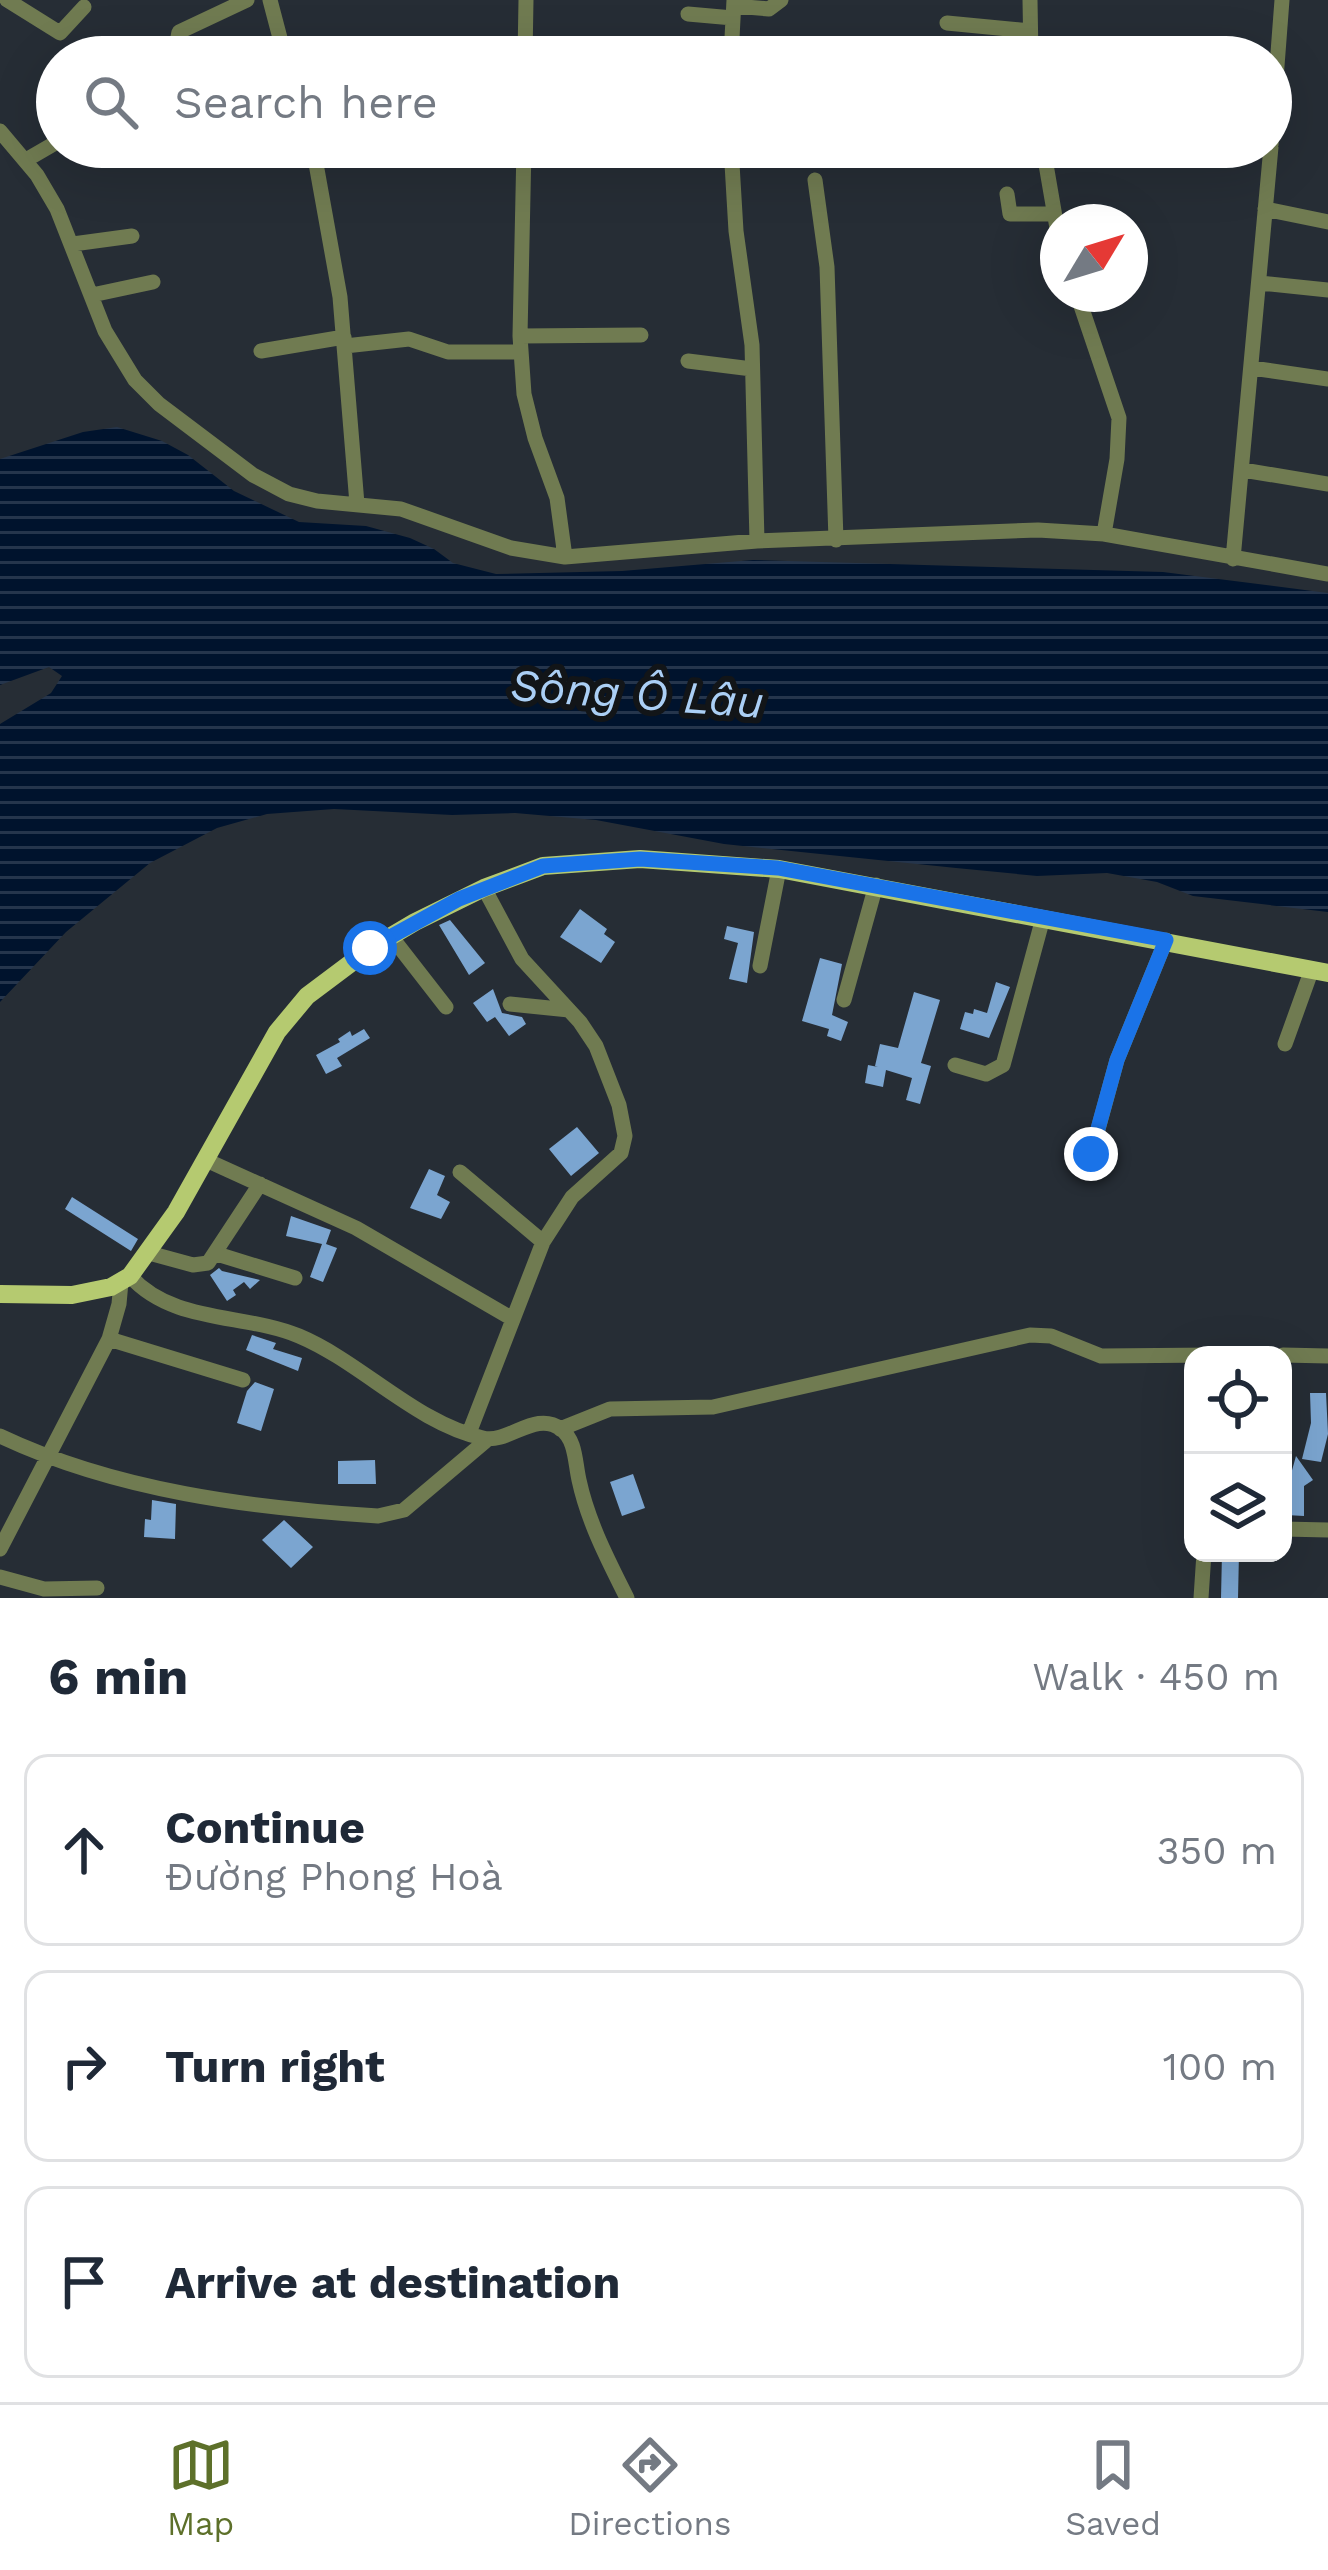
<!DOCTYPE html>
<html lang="en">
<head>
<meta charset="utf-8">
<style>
	body { margin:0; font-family:"Work Sans",sans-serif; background:#f2f2f3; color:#1f2937 }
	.controls { position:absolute; right:36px; bottom:36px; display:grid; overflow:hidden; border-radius:24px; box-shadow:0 12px 48px #0002 }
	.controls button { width:108px; height:108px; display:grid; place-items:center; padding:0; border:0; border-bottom:3px solid #e0e1e3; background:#fff; color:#1f2937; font:60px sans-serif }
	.compass { position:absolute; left:1040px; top:204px; width:108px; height:108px; border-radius:50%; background:#fff; box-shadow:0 12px 48px #0002; rotate:52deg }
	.stop { position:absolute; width:36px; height:36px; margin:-27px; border:9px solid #1a73e8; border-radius:50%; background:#fff }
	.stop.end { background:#1a73e8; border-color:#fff; box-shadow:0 3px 12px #0008 }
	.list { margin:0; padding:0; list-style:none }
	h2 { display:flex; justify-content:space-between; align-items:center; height:156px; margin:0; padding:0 48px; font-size:51px }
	h2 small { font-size:39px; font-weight:400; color:#747a83 }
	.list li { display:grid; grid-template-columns:78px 1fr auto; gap:36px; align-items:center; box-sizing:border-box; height:192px; margin:0 24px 24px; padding:0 24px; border:3px solid #e0e1e3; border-radius:24px }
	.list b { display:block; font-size:45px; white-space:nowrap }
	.list p { margin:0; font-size:39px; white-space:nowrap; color:#747a83 }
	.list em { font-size:39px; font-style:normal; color:#747a83 }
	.icon { flex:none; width:66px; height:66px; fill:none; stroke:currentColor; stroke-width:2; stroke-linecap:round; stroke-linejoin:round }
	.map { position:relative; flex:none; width:1328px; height:1598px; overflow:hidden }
	.search { position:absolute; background:#fff; box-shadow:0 12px 48px #0002; left:36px; right:36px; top:36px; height:132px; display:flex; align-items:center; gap:30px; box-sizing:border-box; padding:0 42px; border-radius:66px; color:#747a83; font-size:45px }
	.sheet { height:804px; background:#fff }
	nav { display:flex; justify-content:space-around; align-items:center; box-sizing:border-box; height:168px; border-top:3px solid #e0e1e3; background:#fff; font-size:33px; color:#747a83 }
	nav a { display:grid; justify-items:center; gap:6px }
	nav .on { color:#5d702a }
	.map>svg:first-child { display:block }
	.water { fill:url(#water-rules) }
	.building { fill:#7ba5d0 }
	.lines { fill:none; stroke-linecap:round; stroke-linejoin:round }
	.minor { stroke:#707b51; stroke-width:15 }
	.major { stroke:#b5ca70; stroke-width:18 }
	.route { stroke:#1a73e8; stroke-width:15 }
	.labels { text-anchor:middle; stroke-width:12; stroke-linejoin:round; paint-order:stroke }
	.water-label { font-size:45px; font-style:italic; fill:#abcff5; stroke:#121518 }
</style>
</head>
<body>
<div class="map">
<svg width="1328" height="1598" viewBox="0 0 1328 1598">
	<defs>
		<pattern id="water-rules" width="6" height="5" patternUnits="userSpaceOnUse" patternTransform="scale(3)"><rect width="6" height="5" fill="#00132d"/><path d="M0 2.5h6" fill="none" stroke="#25354c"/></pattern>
	</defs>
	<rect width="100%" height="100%" fill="#262d35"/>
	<path class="water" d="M117 427 162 441 188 455 234 491 299 522 366 526 410 538 434 549 453 563 496 574 622 571 753 560 1163 572 1328 593V912L1193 896 1157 882 1107 873 1037 876 956 868 724 844 596 820 515 813 452 815 334 809 267 814 217 828 150 863 66 932 0 1002V724L51 693 62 676 49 667 0 685V459L83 432Z"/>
	<path class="building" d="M580 909 607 929 604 934 615 942 601 963 560 937Z
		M450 920 485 963 469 975 439 925Z
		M727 926 754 932 747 983 729 979 738 943 724 939Z
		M820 958 842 964 832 1015 848 1022 841 1041 827 1036 829 1029 802 1021Z
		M996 982 1010 987 989 1038 960 1029 965 1012 973 1014 974 1009 987 1013Z
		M493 989 502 1013 522 1017 526 1024 509 1036 495 1017 487 1022 473 1003Z
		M914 992 940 1000 921 1063 931 1066 920 1104 906 1100 912 1078 886 1070 883 1087 865 1083 868 1065 878 1067 875 1066 880 1044 898 1048Z
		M364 1029 370 1038 337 1058 342 1066 326 1074 316 1055 340 1042 338 1039 350 1031 352 1036Z
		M577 1127 599 1153 571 1176 549 1149Z
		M429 1169 445 1176 437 1195 450 1202 441 1219 410 1208Z
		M72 1197 138 1239 131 1251 65 1209Z
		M291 1216 331 1230 326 1244 337 1248 323 1282 310 1277 322 1244 286 1236Z
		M219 1268 222 1271 260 1280 250 1289 244 1282 233 1290 236 1295 227 1301 210 1275Z
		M252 1335 276 1343 273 1349 302 1358 298 1371 246 1350Z
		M255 1382 274 1389 261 1431 237 1423 247 1391Z
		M1310 1393H1326L1328 1434 1321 1462 1302 1459 1311 1423Z
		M1296 1456 1313 1480 1304 1486V1516L1286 1515V1492Z
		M375 1460 376 1484H338V1461Z
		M633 1474 645 1508 622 1516 610 1482Z
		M152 1500 176 1504 175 1539 144 1537 145 1519 151 1520Z
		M284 1520 313 1547 291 1568 262 1540Z
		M1222 1553H1239L1238 1598H1221Z"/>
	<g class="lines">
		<path class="minor" d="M7 0 60 33 84 7
			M270 0 285 57
			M1030 0 1031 57
			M734 6 769 9 781 0
			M688 14 733 18
			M947 23 1030 31
			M184 57 177 42 179 32 247 0
			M525 57 526 0
			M731 57 734 0
			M0 131 37 175 57 209 105 331 135 380 159 404 253 475 289 494 317 501 401 509 511 548 565 557 757 541 1038 530 1104 534 1328 574
			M1271 145 1282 0
			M313 147 340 297 357 504
			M524 147 520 336 524 394 535 438 557 498 565 557
			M731 147 736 231 752 345 757 541
			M1043 147 1058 234
			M26 160 57 142
			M815 180 827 267 836 540
			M1007 194 1010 214H1053
			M1265 209 1328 222
			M73 244 132 236
			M1260 283 1328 290
			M1077 294 1119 418 1117 459 1104 534
			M92 295 153 282
			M520 336 641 335
			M345 346 409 339 448 352H521
			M261 351 344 337
			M688 361 752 369
			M1252 368 1328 379
			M1243 470 1328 484
			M1233 559 1271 147
			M390 935 446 1007
			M760 966 779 869
			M844 1000 876 885
			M510 1004 569 1010
			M1285 1044 1312 969
			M955 1065 986 1074 1003 1065 1043 918
			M1091 1155 1117 1060 1166 940
			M206 1160 356 1228 511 1318
			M460 1172 543 1242
			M149 1253 193 1265 208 1263 260 1184
			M217 1254 295 1278
			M130 1276C173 1324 244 1313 299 1336 361 1362 417 1424 483 1438 509 1444 535 1410 561 1429 576 1440 575 1463 579 1480 588 1522 608 1560 627 1598
			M109 1339 243 1380
			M1283 1355 1328 1356
			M560 1429 610 1409 713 1407 1030 1335 1051 1336 1101 1356 1213 1355
			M469 1433 543 1242 572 1197 621 1153 625 1136 619 1105 596 1046 580 1022 522 959 484 888
			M0 1436C116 1491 251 1508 378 1516L404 1510 488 1439
			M1283 1529 1328 1530
			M0 1549 109 1339 119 1304 121 1282
			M0 1577 44 1589 97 1588
			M1201 1598 1204 1553"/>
		<path class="major" d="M0 1294 72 1295 111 1287 130 1276 176 1212 277 1032 307 996 371 948 415 922 484 888 543 866 640 859 779 869 1328 973"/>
	</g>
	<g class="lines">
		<path class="route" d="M370 948 459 899 543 866 640 859 778 868 1166 940 1117 1060 1091 1154"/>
	</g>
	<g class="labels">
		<g class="water-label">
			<text transform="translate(637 693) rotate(4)" y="16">Sông Ô Lâu</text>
		</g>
	</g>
</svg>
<div class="controls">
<button><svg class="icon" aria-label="locate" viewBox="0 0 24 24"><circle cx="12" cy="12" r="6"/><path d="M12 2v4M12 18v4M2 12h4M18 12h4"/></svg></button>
<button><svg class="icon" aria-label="layers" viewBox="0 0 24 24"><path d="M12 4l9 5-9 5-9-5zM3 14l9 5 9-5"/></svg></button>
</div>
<svg class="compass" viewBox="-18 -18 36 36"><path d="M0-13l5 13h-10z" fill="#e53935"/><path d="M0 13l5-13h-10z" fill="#747a83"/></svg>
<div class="stop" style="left:370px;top:948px"></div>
<div class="stop end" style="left:1091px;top:1154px"></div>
<div class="search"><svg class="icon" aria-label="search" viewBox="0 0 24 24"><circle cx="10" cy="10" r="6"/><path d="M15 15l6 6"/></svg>Search here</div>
</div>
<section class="sheet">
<h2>6 min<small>Walk · 450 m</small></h2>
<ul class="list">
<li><svg class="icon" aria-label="ahead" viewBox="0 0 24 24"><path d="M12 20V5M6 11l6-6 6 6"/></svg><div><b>Continue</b><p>Đường Phong Hoà</p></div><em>350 m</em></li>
<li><svg class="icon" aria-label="right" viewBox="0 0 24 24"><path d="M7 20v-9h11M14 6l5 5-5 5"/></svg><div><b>Turn right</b></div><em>100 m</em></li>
<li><svg class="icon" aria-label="arrive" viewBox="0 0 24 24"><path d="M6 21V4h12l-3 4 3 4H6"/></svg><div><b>Arrive at destination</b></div></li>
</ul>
</section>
<nav>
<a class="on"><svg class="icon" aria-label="map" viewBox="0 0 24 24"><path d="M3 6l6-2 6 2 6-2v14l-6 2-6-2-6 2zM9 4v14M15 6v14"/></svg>Map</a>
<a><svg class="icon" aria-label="directions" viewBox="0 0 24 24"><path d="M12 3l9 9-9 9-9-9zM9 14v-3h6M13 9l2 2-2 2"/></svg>Directions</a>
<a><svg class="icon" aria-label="saved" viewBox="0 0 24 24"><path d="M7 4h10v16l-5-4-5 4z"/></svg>Saved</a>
</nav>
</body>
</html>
